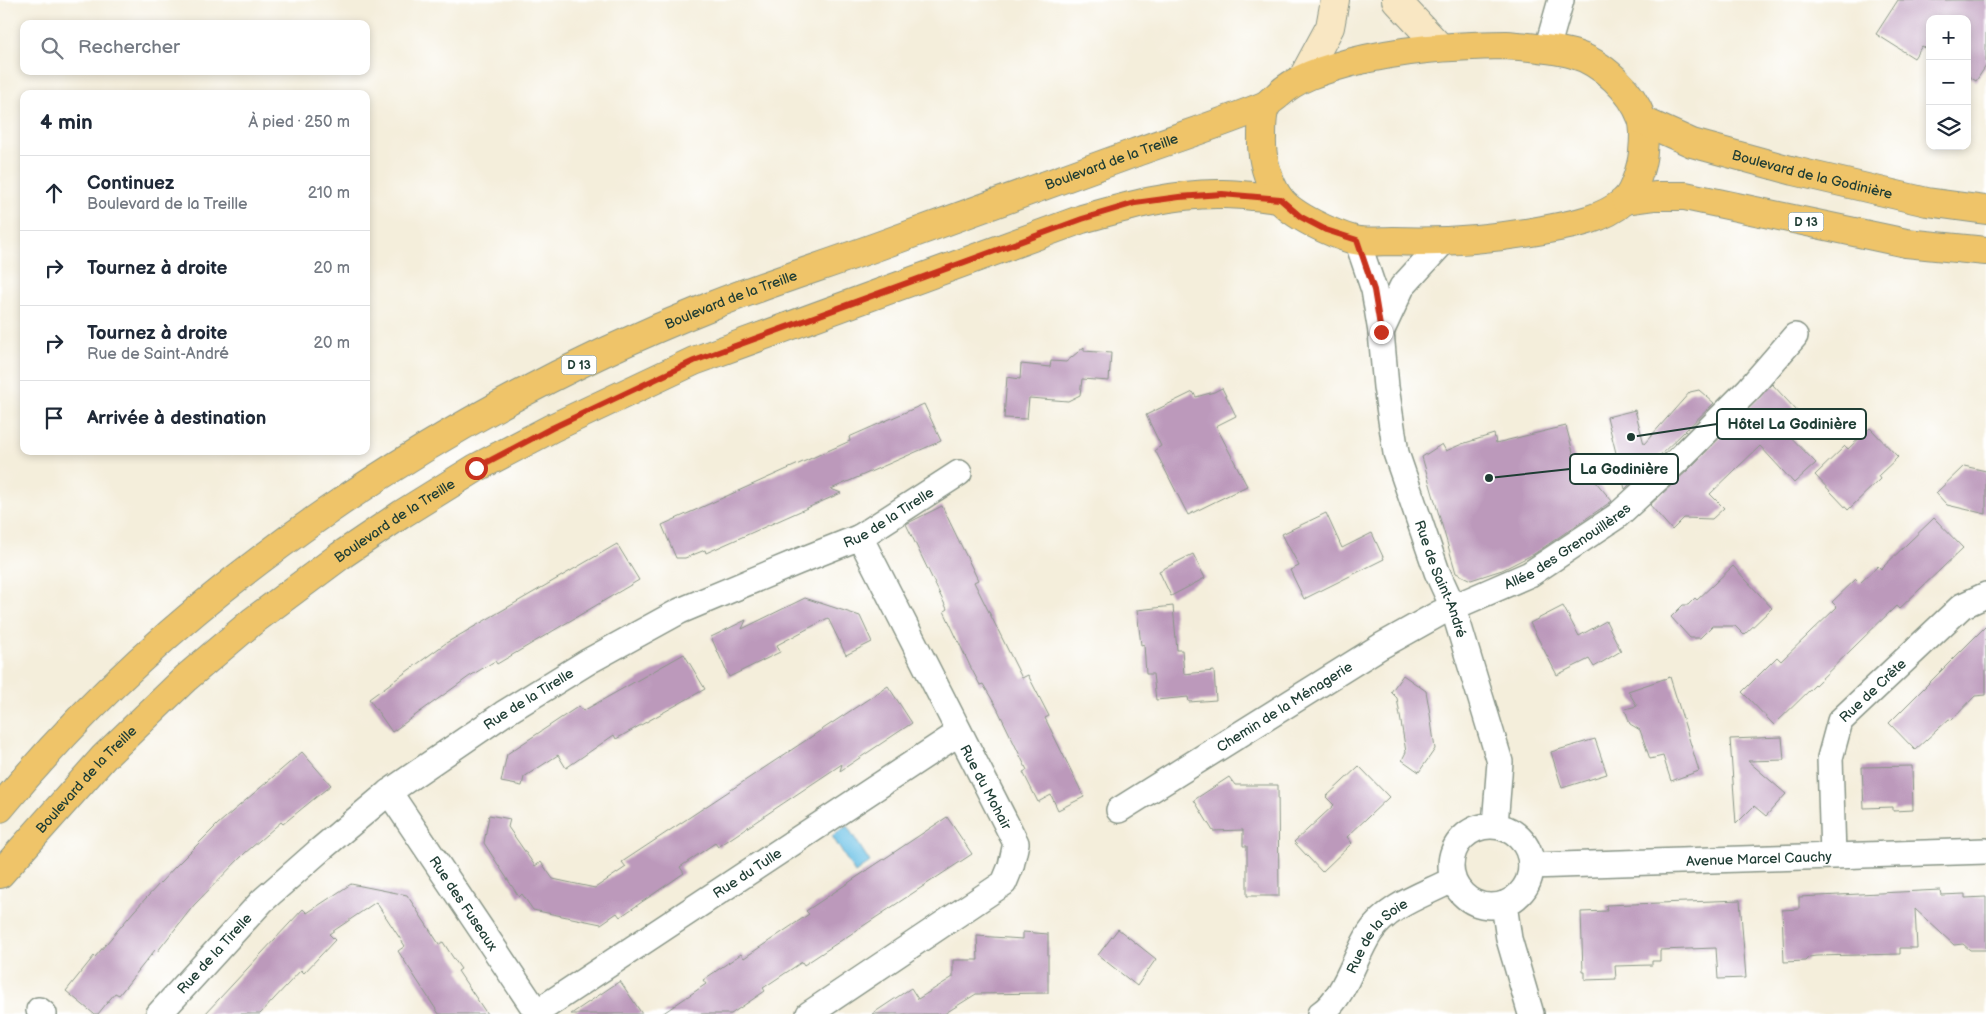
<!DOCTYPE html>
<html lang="fr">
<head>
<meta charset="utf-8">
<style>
	body { margin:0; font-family:"Balsamiq Sans",sans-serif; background:#f6f6f7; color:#1f2937 }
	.controls { position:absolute; right:15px; top:15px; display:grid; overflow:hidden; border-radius:10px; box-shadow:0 2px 8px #0003 }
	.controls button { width:45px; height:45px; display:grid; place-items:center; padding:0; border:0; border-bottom:1px solid #e0e1e3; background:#fff; color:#1f2937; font:25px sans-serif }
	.stop { position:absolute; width:15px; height:15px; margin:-11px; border:4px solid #c8321e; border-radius:50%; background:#fff }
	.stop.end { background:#c8321e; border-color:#fff; box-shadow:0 1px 5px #0008 }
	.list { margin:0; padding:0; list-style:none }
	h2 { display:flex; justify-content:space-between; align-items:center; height:65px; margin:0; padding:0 20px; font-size:21px }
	h2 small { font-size:16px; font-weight:400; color:#747a83 }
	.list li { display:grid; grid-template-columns:32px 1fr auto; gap:15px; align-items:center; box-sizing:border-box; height:75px; padding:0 20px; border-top:1px solid #e0e1e3 }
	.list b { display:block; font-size:19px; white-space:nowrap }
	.list p { margin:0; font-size:16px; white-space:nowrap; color:#747a83 }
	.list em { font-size:16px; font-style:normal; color:#747a83 }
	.icon { flex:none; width:28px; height:28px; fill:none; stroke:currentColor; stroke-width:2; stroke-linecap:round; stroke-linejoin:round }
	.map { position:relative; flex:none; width:1986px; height:1014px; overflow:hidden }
	.search { position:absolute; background:#fff; box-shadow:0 2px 8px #0003; left:20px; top:20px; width:350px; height:55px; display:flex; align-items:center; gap:12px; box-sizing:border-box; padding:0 18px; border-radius:10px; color:#747a83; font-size:19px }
	.panel { position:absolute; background:#fff; box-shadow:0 2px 8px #0003; left:20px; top:90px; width:350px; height:365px; border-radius:10px }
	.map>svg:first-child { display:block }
	.water { fill:#68c0e5; stroke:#447e8c }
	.building { fill:#bc99bb }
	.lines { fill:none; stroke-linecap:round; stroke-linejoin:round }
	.minor-casing { stroke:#8a9688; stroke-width:28 }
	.secondary-casing { stroke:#8a9688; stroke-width:30 }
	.primary-casing { stroke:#8a9688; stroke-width:30 }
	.minor { stroke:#fff; stroke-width:25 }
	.secondary { stroke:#f9e7c3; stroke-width:28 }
	.primary { stroke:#efc469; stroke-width:28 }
	.route { stroke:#c8321e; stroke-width:6 }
	.labels { text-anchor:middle; stroke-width:4; stroke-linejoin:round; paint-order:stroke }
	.shield { fill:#fff; stroke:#627771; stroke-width:1 }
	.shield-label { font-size:12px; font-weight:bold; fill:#1f3d34 }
	.street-label { font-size:14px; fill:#1f3d34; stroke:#fff }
	.leader { fill:none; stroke:#1f3d34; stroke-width:2 }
	.callout-dot { fill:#1f3d34; stroke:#fff; stroke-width:2 }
	.callout { fill:#fff; stroke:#1f3d34; stroke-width:2 }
	.callout-label { font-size:15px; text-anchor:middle; font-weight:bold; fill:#1f3d34 }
</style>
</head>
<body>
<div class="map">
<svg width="1986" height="1014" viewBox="0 0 1986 1014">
	<rect width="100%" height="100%" fill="#fff"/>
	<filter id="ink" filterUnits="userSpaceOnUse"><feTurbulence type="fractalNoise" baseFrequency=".02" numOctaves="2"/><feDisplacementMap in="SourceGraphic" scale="10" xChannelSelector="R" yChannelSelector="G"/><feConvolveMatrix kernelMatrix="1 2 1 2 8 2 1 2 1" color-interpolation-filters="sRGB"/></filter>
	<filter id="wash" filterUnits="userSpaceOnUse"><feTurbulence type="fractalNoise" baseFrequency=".0096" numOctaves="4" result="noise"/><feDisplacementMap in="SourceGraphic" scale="20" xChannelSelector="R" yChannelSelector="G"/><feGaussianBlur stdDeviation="1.12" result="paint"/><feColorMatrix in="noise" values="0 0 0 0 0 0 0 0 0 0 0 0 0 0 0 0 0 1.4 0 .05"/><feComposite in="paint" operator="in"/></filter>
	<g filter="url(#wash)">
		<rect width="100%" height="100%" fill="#f4eedb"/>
		<path class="water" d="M847 826 870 862 855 873 832 836Z"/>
		<g id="blocks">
			<path class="building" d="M1898 0H1986V66L1976 81 1967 75V19H1930V51L1922 46 1914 58 1876 34Z
				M1084 347V351L1111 353 1109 381 1082 379 1080 395 1068 401 1029 398 1027 419 1004 418 1007 377 1020 379 1021 364 1050 367 1051 361 1066 362Z
				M1772 384 1797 411 1781 427 1816 463 1794 483 1760 446 1710 494 1724 508 1712 519 1684 518 1672 530 1650 505 1688 470Z
				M1222 388 1236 416 1216 426 1247 486 1188 515 1155 450 1161 446 1146 415 1193 392 1196 397 1214 392Z
				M1699 390 1714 403 1625 489 1607 417 1635 410 1644 444 1690 392Z
				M924 404 941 441 831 489 841 493 706 553 705 550 685 558H676L662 525 850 441 849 437Z
				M1566 426 1574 456 1612 501 1534 554 1502 570 1471 580 1456 573 1422 457 1442 444 1446 451 1462 444 1494 434 1496 443Z
				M1870 428 1898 457 1878 476 1880 479 1848 510 1815 475 1845 446 1848 449Z
				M1964 466 1986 471V514L1947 505 1936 493Z
				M942 506 978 580 974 582 1022 678 1028 675 1049 716 1045 718 1084 797 1058 810 1051 795 1038 802 1023 772 1027 770 997 708 983 684 980 685 970 666 944 611 947 609 906 524Z
				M1326 513 1342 548 1372 533 1384 559 1304 599 1290 570 1299 566 1282 534Z
				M1934 518 1963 548 1899 609 1896 606 1774 725 1742 692 1777 657 1781 661 1837 607 1832 602 1856 579 1860 583 1878 566 1881 569Z
				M617 544 639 580 497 664 495 661 470 676 392 732 369 699 446 643Z
				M1193 554 1205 578 1171 596 1159 571Z
				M1733 566 1772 608 1744 635 1735 626H1712L1700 638H1690L1671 617 1683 605H1688L1695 598 1697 600Z
				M805 598 860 616 872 642 846 655 828 618 777 645 780 652 729 677 711 637 746 620 742 629Z
				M1173 606 1177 650H1182L1184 674 1214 671 1216 700 1189 702 1188 697 1156 700 1153 674H1146L1144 644 1141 645 1137 610Z
				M1563 606 1579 636 1606 621 1621 651 1594 667 1589 659 1557 675 1530 623Z
				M1986 626V695L1975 696 1952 720 1949 719 1915 750 1889 723Z
				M684 654 705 689 616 739 614 735 566 768 558 755 524 777 522 786 501 782 507 754 579 706 583 711Z
				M1403 675 1426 691 1430 714 1435 749 1419 772 1402 760 1406 752 1397 698 1391 692Z
				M1670 677 1699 771 1671 781 1663 756 1650 759 1640 730 1630 724 1625 709 1637 706 1628 691Z
				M888 686 912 723 840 771 842 764 718 847 715 843 680 867 684 873 620 917 617 913 601 924 533 910 522 894 519 897 484 843 489 815 510 819 508 827 535 866 541 862 553 879 595 888 626 867 622 862Z
				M1782 737 1784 760 1748 761 1786 794 1766 816 1754 806 1736 824 1730 739Z
				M1595 739 1607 774 1562 788 1551 752Z
				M302 752 331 785 283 824 281 822 245 853 194 905 157 952 155 950 119 995 115 993 98 1014H94L66 991 94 956 95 957 134 911 174 868 218 824Z
				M1359 766 1389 797 1347 837 1352 843 1322 872 1294 842 1334 805 1326 797Z
				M1912 766 1913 810 1893 811V807L1864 808 1862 767Z
				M1229 777 1235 785H1278L1279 896H1247V846H1243V830L1213 831 1194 800Z
				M947 817 972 854 804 965 802 962 763 988 765 991 731 1014H662L706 984 703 980 741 954 744 958 809 914 806 911Z
				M351 884 407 895 439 944 443 942 452 956 461 969 458 971 487 1014H439L398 951 405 946 376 902 329 934 335 940 304 973 301 970 260 1014H205L303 909 307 913Z
				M1940 890 1941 895 1965 894V898L1986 897V950H1970L1963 944 1954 945 1915 909 1917 948H1900V954L1816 956 1809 957 1805 961 1784 962 1782 910 1799 909V897Z
				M1740 900 1746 978 1718 979 1716 948 1660 950V961H1652V965L1615 966 1616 979 1585 980V972H1583L1581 912 1607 911 1606 905Z
				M1118 929 1156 959 1137 986 1098 955Z
				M1023 932 1048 934V993L976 994 944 1014H872L911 988 918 999 953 977V960H978L977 936 1023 939Z
				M620 981 642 1014H571Z"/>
		</g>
	</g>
	<g filter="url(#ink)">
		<use href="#blocks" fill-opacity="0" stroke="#8a9688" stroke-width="1"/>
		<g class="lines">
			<g class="minor-casing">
				<g id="minor">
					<path d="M1547 49 1561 0"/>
					<path id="s1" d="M1357 240 1374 290 1381 332 1386 387 1396 453 1437 572 1453 607 1500 762 1495 825"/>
					<path d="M1381 332 1402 287 1443 242"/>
					<path id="s2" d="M389 792 538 1014"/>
					<path id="s3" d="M1119 810 1381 646 1440 613 1530 574 1617 516 1678 460 1749 389 1795 336"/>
					<circle cx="1491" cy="866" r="40"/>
					<path id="s4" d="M1833 855 1830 758 1840 721 1962 606 1986 595"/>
					<path id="s5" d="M1531 866 1986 851"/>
					<path d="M1504 904 1509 939 1531 1014"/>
					<path d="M39 1010 44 1014"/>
					<path id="s6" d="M537 1012 948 740 959 735"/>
					<path id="s7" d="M159 1014 262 901 321 849 389 792 503 714 589 661 680 611 797 562 860 537 959 473"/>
					<path d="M809 1014 1004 883 1011 866 1016 843 860 537"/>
					<path id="s8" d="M1320 1014C1345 998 1354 957 1370 933 1388 905 1424 895 1452 880"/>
				</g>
			</g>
			<g class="secondary-casing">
				<path id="secondary" d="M1396 0 1440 47
					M1303 77 1330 27 1335 0"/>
			</g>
			<g class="primary-casing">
				<g id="primary">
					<path d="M1506 45C1529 47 1551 48 1573 54 1602 62 1632 91 1642 119 1645 129 1644 142 1643 152 1642 165 1634 193 1624 201 1603 220 1570 225 1543 230 1493 239 1444 243 1393 241 1381 241 1366 243 1354 240 1333 234 1292 216 1279 198 1268 182 1261 157 1262 138 1262 129 1262 112 1267 105 1269 101 1275 98 1278 95 1297 77 1323 70 1348 63 1403 49 1449 46 1506 45Z"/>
					<path id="s9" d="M1643 121 1692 143 1794 171 1927 202 1986 210"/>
					<path d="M1626 200 1655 196H1685L1906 243 1986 251"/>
					<path id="s10" d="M0 808C183 585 445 412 711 306 768 283 827 265 884 244 968 214 1051 183 1134 153 1178 137 1223 123 1266 105"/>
					<path id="s11" d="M0 874 104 757 186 678 253 621 340 556 402 514 476 468 552 428 694 361 1082 219C1128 206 1174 193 1222 194 1241 194 1261 197 1280 199"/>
				</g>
			</g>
			<use href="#minor" class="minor"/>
			<use href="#secondary" class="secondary"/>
			<use href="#primary" class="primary"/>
		</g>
	</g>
	<g class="lines" filter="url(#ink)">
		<path class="route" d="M476 468 552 428 694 361 1082 219 1135 203 1179 197 1222 194 1280 199 1301 217 1326 230 1357 240 1374 290 1381 332"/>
	</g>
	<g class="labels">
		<g class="shield">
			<rect x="1788.5" y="212.5" width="35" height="19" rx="4"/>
			<rect x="561.5" y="355.5" width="35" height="19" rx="4"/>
		</g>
		<g class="shield-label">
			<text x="1806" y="226">D 13</text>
			<text x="579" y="369">D 13</text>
		</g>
		<g class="street-label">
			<text dy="5" stroke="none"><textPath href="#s10" startOffset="1305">Boulevard de la Treille</textPath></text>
			<text dy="5" stroke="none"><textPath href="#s9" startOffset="178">Boulevard de la Godinière</textPath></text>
			<text dy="5" stroke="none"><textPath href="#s10" startOffset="900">Boulevard de la Treille</textPath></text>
			<text dy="5" stroke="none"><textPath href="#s7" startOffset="892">Rue de la Tirelle</textPath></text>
			<text dy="5" stroke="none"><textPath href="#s11" startOffset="532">Boulevard de la Treille</textPath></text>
			<text dy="5" stroke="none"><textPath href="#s3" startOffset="521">Allée des Grenouillères</textPath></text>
			<text dy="5" stroke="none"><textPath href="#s1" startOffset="351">Rue de Saint-André</textPath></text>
			<text dy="5" stroke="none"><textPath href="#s4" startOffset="180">Rue de Crête</textPath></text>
			<text dy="5" stroke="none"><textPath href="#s7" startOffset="488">Rue de la Tirelle</textPath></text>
			<text dy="5" stroke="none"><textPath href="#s3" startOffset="195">Chemin de la Ménagerie</textPath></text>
			<text dy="5" stroke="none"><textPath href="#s11" startOffset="128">Boulevard de la Treille</textPath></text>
			<text transform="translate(986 787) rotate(62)" y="5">Rue du Mohair</text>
			<text dy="5" stroke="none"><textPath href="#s5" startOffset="228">Avenue Marcel Cauchy</textPath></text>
			<text dy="5" stroke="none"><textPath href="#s6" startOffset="252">Rue du Tulle</textPath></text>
			<text dy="5" stroke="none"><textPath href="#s2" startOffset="134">Rue des Fuseaux</textPath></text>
			<text dy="5" stroke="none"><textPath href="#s8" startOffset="98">Rue de la Soie</textPath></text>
			<text dy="5" stroke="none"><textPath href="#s7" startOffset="82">Rue de la Tirelle</textPath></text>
		</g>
	</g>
	<path class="leader" d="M1631 437L1717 424M1489 478L1570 469"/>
	<g class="callout-dot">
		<circle cx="1631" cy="437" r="5"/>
		<circle cx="1489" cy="478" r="5"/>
	</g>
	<g class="callout">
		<rect x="1717" y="409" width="149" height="30" rx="5"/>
		<rect x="1570" y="454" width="108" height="30" rx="5"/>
	</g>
	<g class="callout-label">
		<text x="1792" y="429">Hôtel La Godinière</text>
		<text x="1624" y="474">La Godinière</text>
	</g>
</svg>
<div class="controls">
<button>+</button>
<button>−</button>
<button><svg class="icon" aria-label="layers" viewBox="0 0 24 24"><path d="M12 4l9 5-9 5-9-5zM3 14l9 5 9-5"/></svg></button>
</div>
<div class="stop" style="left:476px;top:468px"></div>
<div class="stop end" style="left:1381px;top:332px"></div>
<div class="search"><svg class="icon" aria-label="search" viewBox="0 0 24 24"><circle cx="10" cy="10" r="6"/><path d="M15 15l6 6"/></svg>Rechercher</div>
<section class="panel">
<h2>4 min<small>À pied · 250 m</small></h2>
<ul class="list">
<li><svg class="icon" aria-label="ahead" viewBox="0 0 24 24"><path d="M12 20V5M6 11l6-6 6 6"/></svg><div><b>Continuez</b><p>Boulevard de la Treille</p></div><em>210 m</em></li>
<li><svg class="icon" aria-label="right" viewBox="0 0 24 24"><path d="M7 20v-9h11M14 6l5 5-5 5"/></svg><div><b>Tournez à droite</b></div><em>20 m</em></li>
<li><svg class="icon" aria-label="right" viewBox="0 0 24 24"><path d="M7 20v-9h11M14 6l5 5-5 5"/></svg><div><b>Tournez à droite</b><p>Rue de Saint-André</p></div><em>20 m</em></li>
<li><svg class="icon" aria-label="arrive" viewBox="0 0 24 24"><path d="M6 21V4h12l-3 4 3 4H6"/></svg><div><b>Arrivée à destination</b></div></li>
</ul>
</section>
</div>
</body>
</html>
